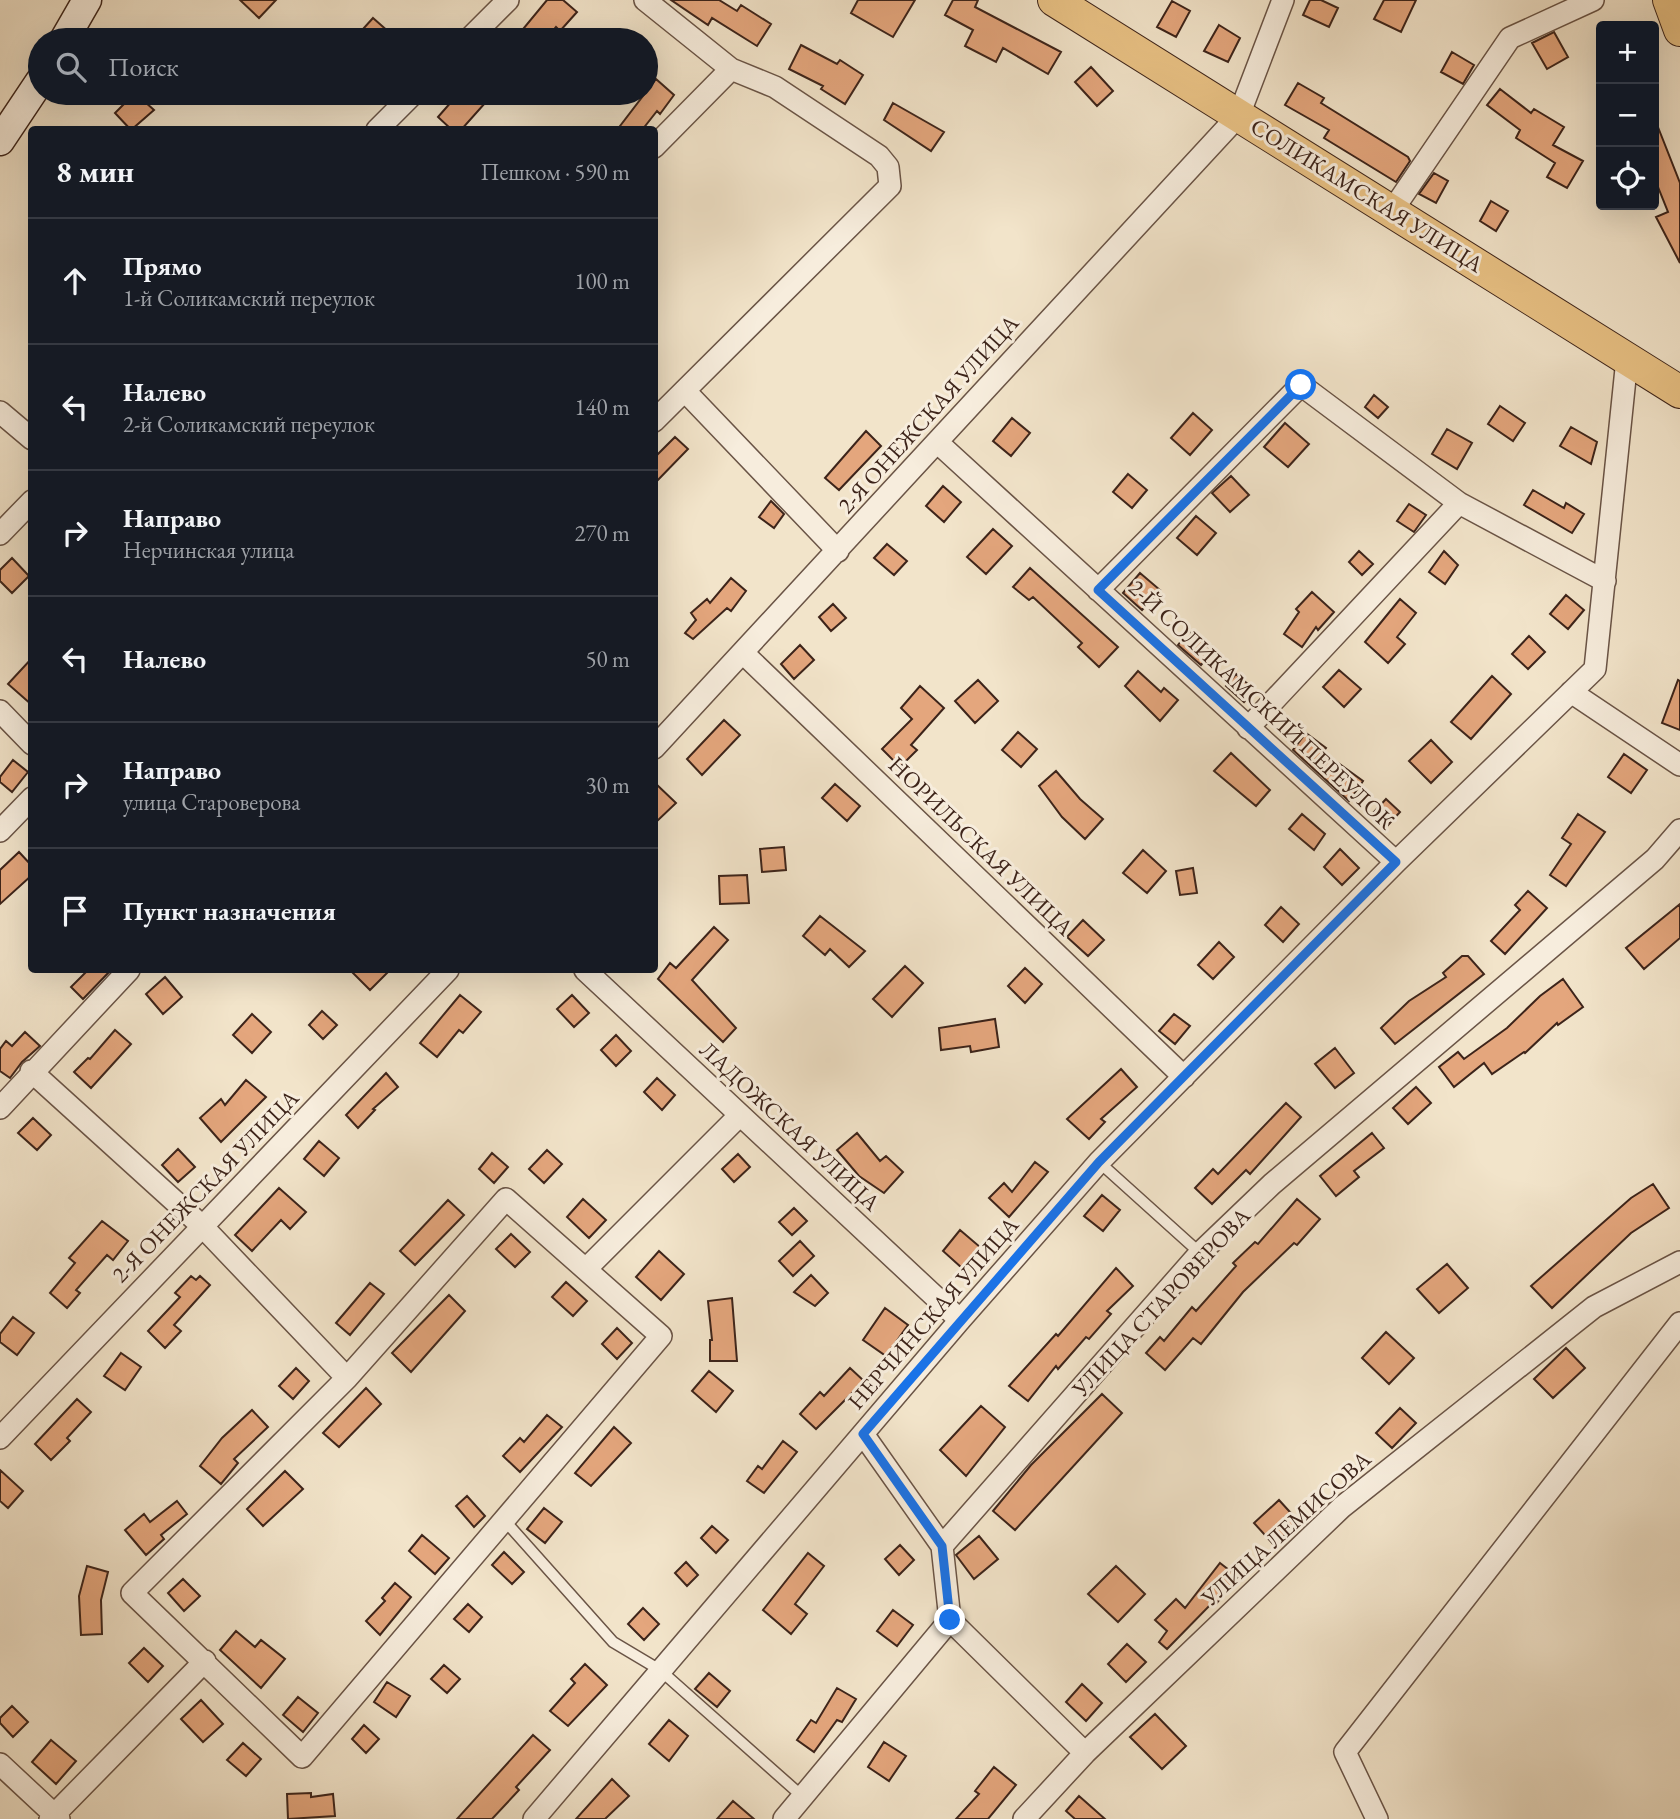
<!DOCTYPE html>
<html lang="ru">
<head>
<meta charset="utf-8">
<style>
	body { margin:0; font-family:"EB Garamond",serif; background:#20242c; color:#f1f3f6 }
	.controls { position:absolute; right:21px; top:21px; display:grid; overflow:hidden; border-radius:7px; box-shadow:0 7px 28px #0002 }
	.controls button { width:63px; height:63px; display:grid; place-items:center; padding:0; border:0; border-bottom:2px solid #363941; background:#171b24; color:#f1f3f6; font:35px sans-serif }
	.stop { position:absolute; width:21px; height:21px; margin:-16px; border:5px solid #1a73e8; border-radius:50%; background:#fff }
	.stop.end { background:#1a73e8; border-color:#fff; box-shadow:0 2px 7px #0008 }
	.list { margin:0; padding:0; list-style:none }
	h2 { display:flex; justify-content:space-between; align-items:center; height:91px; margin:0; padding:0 28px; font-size:30px }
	h2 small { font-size:23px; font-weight:400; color:#9ea1a6 }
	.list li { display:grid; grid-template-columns:46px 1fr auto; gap:21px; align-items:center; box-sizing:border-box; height:126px; padding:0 28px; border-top:2px solid #363941 }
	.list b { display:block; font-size:26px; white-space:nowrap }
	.list p { margin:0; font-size:23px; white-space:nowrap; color:#9ea1a6 }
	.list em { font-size:23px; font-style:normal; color:#9ea1a6 }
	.icon { flex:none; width:38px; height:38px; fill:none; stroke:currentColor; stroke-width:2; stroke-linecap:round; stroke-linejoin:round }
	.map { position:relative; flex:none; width:1680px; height:1819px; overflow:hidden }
	.search { position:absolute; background:#171b24; box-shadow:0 7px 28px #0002; left:28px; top:28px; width:630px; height:77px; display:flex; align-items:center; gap:18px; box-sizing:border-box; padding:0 24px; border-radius:38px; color:#9ea1a6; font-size:26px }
	.panel { position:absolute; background:#171b24; box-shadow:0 7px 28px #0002; left:28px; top:126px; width:630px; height:847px; border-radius:7px }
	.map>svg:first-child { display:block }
	.building { fill:#e4a67d; stroke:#3d241a; stroke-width:2 }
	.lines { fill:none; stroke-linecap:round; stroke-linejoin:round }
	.lane-casing { stroke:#6a5446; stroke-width:13 }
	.street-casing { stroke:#6a5446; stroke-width:24 }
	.secondary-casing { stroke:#3d241a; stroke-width:31 }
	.primary-casing { stroke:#3d241a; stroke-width:34 }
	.lane { stroke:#f7eddd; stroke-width:10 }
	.street { stroke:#f7eddd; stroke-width:21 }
	.secondary { stroke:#f7eddd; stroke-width:28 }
	.primary { stroke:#e9c285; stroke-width:32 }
	.route { stroke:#1a73e8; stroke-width:9 }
	.labels { text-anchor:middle; stroke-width:6; stroke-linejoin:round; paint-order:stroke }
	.street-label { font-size:23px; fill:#3d241a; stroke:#f7eddd }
</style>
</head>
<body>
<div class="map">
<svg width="1680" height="1819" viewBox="0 0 1680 1819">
	<rect width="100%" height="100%" fill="#f2e4ca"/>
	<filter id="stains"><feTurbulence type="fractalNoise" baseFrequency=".00286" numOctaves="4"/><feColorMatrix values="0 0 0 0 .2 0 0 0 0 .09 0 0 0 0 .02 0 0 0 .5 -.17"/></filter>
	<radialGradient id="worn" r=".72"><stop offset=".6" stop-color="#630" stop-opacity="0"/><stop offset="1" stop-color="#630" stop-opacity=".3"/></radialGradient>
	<path class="building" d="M240 0H276L259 18Z
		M547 0H563L577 12 560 31 556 27 545 40H514Z
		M671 0H719L737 11 741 5 771 24 757 46 712 18 708 25Z
		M858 0H915L893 37 851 13Z
		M953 0H978L975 7 1061 52 1048 74 1003 48 996 62 965 46 973 30 945 15Z
		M1310 0H1321L1338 8 1329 27 1303 15Z
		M1384 0H1416L1401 32 1374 19Z
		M1172 1 1190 11 1176 37 1157 27Z
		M373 18 398 40H353Z
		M1219 25 1240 38 1228 62 1204 51Z
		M1554 32 1568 57 1547 69 1532 43Z
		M801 45 837 64 840 60 863 75 845 104 821 89 823 86 789 69Z
		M1452 52 1474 65 1463 84 1441 72Z
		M1091 67 1113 91 1097 106 1075 82Z
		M656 79 674 95 660 114 657 111 642 130H617Z
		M1298 83 1324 98 1321 103 1408 157 1410 161 1396 182 1324 138 1329 130 1285 105Z
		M1500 89 1531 113 1534 109 1564 127 1553 145 1583 161 1567 188 1547 177 1555 163 1516 138 1520 130 1487 105Z
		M135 93 154 110 131 130 115 113Z
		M459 93H494L461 130H452L438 117Z
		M893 103 944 132 931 151 884 120Z
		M1654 117 1680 183V263L1656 217 1668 212 1654 177Z
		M1434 173 1448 181 1436 203 1419 194Z
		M1491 201 1508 211 1496 231 1480 221Z
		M1374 395 1388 407 1378 418 1365 407Z
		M1500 406 1525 423 1513 441 1488 424Z
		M1193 413 1212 430 1190 455 1171 438Z
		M1012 418 1030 433 1011 456 993 441Z
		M1285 423 1309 444 1288 467 1264 447Z
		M1571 427 1597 442 1591 464 1560 446Z
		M1447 429 1472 443 1457 469 1432 454Z
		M866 431 881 446 839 490 825 478Z
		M675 437 688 449 654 484V458Z
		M1128 474 1147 490 1132 508 1113 492Z
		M1231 476 1249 495 1230 512 1212 493Z
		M943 486 961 502 944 522 926 506Z
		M1533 490 1564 508 1566 503 1584 514 1572 533 1524 505Z
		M771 501 784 514 774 528 759 517Z
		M1409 504 1426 515 1414 532 1397 521Z
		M1196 516 1216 533 1197 555 1177 538Z
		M993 529 1012 546 986 574 967 557Z
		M887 544 907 561 894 575 874 558Z
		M1359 551 1373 564 1362 575 1349 562Z
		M1444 551 1458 565 1445 584 1429 572Z
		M12 558 29 576 12 593 0 581V570Z
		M1030 568 1118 647 1099 667 1078 647 1082 643 1033 597 1029 600 1013 587Z
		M1140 573 1160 590 1142 610 1123 593Z
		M731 578 746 591 731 611 727 608 693 639 685 633 696 620 691 613 707 599 710 603Z
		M1312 592 1334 612 1318 630 1316 627 1302 647 1284 634 1299 612 1296 609Z
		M1566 595 1584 610 1568 629 1550 614Z
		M1400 599 1416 613 1397 637 1405 644 1388 663 1365 642Z
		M833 604 846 618 831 631 819 617Z
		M1189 631 1213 651 1201 665 1178 645Z
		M1529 636 1545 652 1528 669 1512 654Z
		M800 645 814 660 794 679 781 664Z
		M32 658V705L8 684Z
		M1339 670 1361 689 1344 707 1323 687Z
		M1138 671 1161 692 1164 688 1178 700 1160 721 1125 686Z
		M1236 674 1255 690 1244 702 1226 686Z
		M1492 676 1511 694 1471 739 1451 722Z
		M978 680 998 701 975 723 955 701Z
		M1678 680 1680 681V730L1662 723Z
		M920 686 944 708 911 745 917 750 900 767 882 749 912 719 901 708Z
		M724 720 740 735 702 775 687 759Z
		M1018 732 1037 749 1021 767 1002 750Z
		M1306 733 1326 748 1323 752 1363 781 1349 801 1293 750Z
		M1431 740 1452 762 1431 783 1409 761Z
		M1231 753 1270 790 1256 806 1214 771Z
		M1624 754 1647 770 1631 793 1608 777Z
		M13 760 28 772 12 792 0 782V777Z
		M1056 771 1080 799 1103 819 1085 839 1062 817 1039 786Z
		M654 782 676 803 654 824Z
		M835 784 860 806 847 821 822 798Z
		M1386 799 1400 812 1388 825 1374 812Z
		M1302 814 1325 834 1314 850 1289 829Z
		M1578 814 1605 832 1566 886 1550 875 1571 844 1562 838Z
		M784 847 786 870 762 872 760 849Z
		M1340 849 1359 868 1342 885 1324 867Z
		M1143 850 1166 871 1147 893 1123 873Z
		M19 852 32 866V875L0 904V870Z
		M1193 868 1197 893 1180 895 1176 871Z
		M747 875 749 903 720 904 719 876Z
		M1528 891 1547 908 1505 954 1491 941 1520 910 1515 905Z
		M1680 904V938L1644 969 1626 948Z
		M1281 907 1299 924 1283 942 1265 925Z
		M820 916 865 951 849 967 830 949 825 955 803 936Z
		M1083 920 1104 940 1088 956 1067 937Z
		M714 927 728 940 692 980 736 1028 723 1042 658 979 670 963 676 968Z
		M1219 942 1234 957 1213 979 1198 965Z
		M1462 956H1468L1484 974 1395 1044 1381 1028 1409 1001 1446 977 1443 973Z
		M905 966 923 983 892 1017 873 999Z
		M1025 968 1042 984 1025 1003 1008 986Z
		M88 970H111L83 999 71 987Z
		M350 970H390L370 990Z
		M165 977 182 997 163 1014 146 994Z
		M1563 979 1583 1007 1558 1025 1557 1023 1525 1053 1524 1052 1492 1074 1484 1063 1454 1087 1439 1067 1458 1052 1464 1059 1507 1028 1540 996Z
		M460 995 481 1012 463 1033 459 1030 437 1057 420 1043Z
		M572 995 589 1013 574 1027 557 1009Z
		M322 1011 337 1025 323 1039 309 1025Z
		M252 1014 271 1032 252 1053 233 1035Z
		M1174 1014 1190 1026 1175 1044 1159 1031Z
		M995 1019 999 1047 971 1052 970 1046 941 1050 939 1028Z
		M115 1030 131 1044 91 1088 74 1072 88 1058 90 1059Z
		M25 1032 40 1046 22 1062 10 1078 0 1071V1049L6 1041 12 1046Z
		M616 1035 631 1051 616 1066 601 1050Z
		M1335 1048 1354 1073 1335 1088 1315 1064Z
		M1121 1069 1137 1087 1101 1119 1105 1122 1089 1139 1067 1119Z
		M386 1073 398 1087 373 1109 375 1110 358 1128 346 1115Z
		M657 1078 675 1095 662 1110 644 1092Z
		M246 1080 266 1097 221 1142 200 1118 221 1099 225 1105Z
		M1416 1087 1431 1103 1408 1124 1393 1108Z
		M1286 1103 1301 1117 1250 1174 1246 1170 1212 1204 1195 1188 1213 1169 1218 1174Z
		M33 1118 51 1135 37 1150 18 1133Z
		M857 1133 880 1161 886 1156 903 1172 884 1193 859 1176 837 1150Z
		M1372 1133 1384 1148 1354 1171 1359 1177 1336 1196 1320 1176Z
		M319 1141 339 1158 324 1176 304 1159Z
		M178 1149 195 1167 178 1182 162 1165Z
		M547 1150 562 1164 544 1183 529 1169Z
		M492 1153 508 1167 494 1183 479 1169Z
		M738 1154 750 1167 734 1182 722 1169Z
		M1035 1162 1048 1172 1009 1217 989 1198 1004 1183 1012 1192Z
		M1653 1184 1669 1208 1631 1233 1552 1308 1531 1286 1631 1198Z
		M279 1188 306 1212 290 1229 281 1220 252 1251 235 1235Z
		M1102 1195 1120 1210 1103 1231 1084 1216Z
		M583 1199 606 1220 589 1238 567 1217Z
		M1297 1199 1320 1219 1297 1245 1294 1243 1243 1292 1201 1344 1193 1338 1165 1370 1146 1353 1160 1337 1164 1341 1192 1307 1196 1311 1236 1266 1233 1263 1255 1242 1258 1244Z
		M448 1200 464 1215 415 1265 400 1251Z
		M794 1208 807 1221 792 1235 779 1222Z
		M102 1221 128 1241 113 1260 107 1255 76 1290 80 1293 67 1308 50 1293 75 1263 69 1258Z
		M960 1230 980 1247 962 1268 943 1251Z
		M511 1234 530 1252 515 1267 496 1249Z
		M800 1241 814 1256 793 1276 779 1261Z
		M659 1251 684 1274 661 1300 636 1277Z
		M1447 1264 1468 1288 1439 1313 1417 1289Z
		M1116 1268 1133 1286 1107 1311 1111 1314 1089 1339 1086 1337 1058 1369 1056 1366 1028 1401 1009 1386 1056 1334 1058 1336Z
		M811 1275 828 1293 815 1306 794 1292Z
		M191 1276 196 1280 200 1276 210 1285 174 1325 181 1331 165 1348 148 1331 180 1297 175 1293Z
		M566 1282 587 1301 573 1316 552 1297Z
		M370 1283 384 1294 350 1335 336 1323Z
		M449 1295 465 1311 411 1372 392 1353Z
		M732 1298 737 1361H710V1340H712L708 1301Z
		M885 1308 908 1325 886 1356 863 1340Z
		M13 1317 34 1333 17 1355 0 1342V1334Z
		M617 1328 632 1343 617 1359 602 1344Z
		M1386 1332 1414 1358 1389 1384 1362 1358Z
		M1566 1348 1585 1368 1553 1398 1534 1379Z
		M121 1353 141 1367 125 1390 104 1376Z
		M296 1368 309 1381 293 1399 279 1386Z
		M850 1368 864 1381 816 1429 800 1414 820 1392 824 1396Z
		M709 1371 733 1391 716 1412 692 1391Z
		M366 1388 381 1404 339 1447 323 1433Z
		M1102 1394 1122 1413 1015 1530 993 1511 1031 1465Z
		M77 1399 91 1412 67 1438 70 1441 51 1460 35 1444Z
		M981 1406 1005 1427 966 1476 940 1450Z
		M1400 1408 1416 1423 1392 1448 1376 1433Z
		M252 1410 268 1427 234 1459 238 1463 221 1484 200 1466 222 1438Z
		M547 1415 562 1427 520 1472 503 1456 520 1438 524 1442Z
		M614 1427 631 1443 591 1486 575 1473Z
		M783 1441 797 1452 764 1493 747 1481 758 1466 762 1469Z
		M0 1470 23 1491 8 1508 0 1501Z
		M285 1471 303 1489 263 1526 247 1509Z
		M467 1496 485 1516 474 1527 456 1506Z
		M1279 1500 1299 1522 1274 1545 1254 1523Z
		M177 1501 187 1514 161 1535 164 1539 146 1555 125 1530 144 1514 150 1522Z
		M544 1508 562 1522 545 1543 527 1529Z
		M712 1526 728 1540 716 1553 701 1538Z
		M422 1535 449 1558 435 1574 409 1551Z
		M979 1536 998 1559 974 1579 956 1555Z
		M900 1545 914 1560 899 1575 885 1559Z
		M504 1552 524 1572 512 1584 492 1565Z
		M808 1553 824 1566 795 1604 807 1614 791 1634 763 1610Z
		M686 1562 698 1575 687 1586 675 1573Z
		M1220 1563 1238 1577 1216 1604 1213 1602 1167 1649 1159 1642 1167 1631 1155 1620 1176 1599 1185 1608Z
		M87 1566 108 1572 101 1600 102 1634 81 1635 79 1596Z
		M1116 1566 1145 1594 1118 1622 1088 1594Z
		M183 1579 200 1596 184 1611 168 1593Z
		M395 1583 411 1597 380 1635 366 1621 385 1601 382 1598Z
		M468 1604 482 1617 469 1632 454 1619Z
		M643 1608 659 1624 644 1640 628 1624Z
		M893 1610 913 1625 897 1646 877 1631Z
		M236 1631 255 1647 261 1640 285 1659 261 1688 220 1650Z
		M1127 1644 1146 1662 1126 1682 1108 1664Z
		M144 1648 163 1666 148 1682 129 1663Z
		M585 1664 607 1685 568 1726 550 1711 575 1683 571 1679Z
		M444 1665 460 1679 447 1693 431 1679Z
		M709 1673 730 1691 717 1707 695 1689Z
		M387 1682 410 1696 396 1717 374 1702Z
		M1082 1684 1102 1703 1086 1721 1066 1702Z
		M837 1688 856 1699 842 1722 837 1720 814 1752 797 1740 811 1720 816 1723Z
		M298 1697 318 1713 303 1732 283 1715Z
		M201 1700 223 1724 203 1742 181 1719Z
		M12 1706 28 1722 13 1737 0 1723V1718Z
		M1155 1714 1186 1746 1162 1769 1130 1737Z
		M669 1720 688 1736 669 1761 649 1744Z
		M364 1725 379 1739 366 1753 352 1739Z
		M533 1735 550 1750 516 1787 519 1790 492 1819H457Z
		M51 1740 76 1761 56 1784 32 1762Z
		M884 1742 906 1756 889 1781 868 1767Z
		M243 1743 261 1759 246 1776 227 1760Z
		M994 1767 1016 1785 988 1819H956L979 1794 975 1791Z
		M612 1779 629 1796 605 1819H576Z
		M311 1793V1797L333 1794 335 1816 288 1819 287 1794Z
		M1079 1796 1105 1819H1075L1066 1811Z
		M733 1801 754 1819H717Z"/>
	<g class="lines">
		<g class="lane-casing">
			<path id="lane" d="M1099 1162 1200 1253
				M505 1521 613 1642 660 1670 803 1797"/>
		</g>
		<g class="street-casing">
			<path id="street" d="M645 0 731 69 775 87 879 156 888 167 890 186 654 421
				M468 40 508 0
				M377 130 414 93
				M654 147 731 69
				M1392 211 1510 38 1593 0
				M685 391 838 551
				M0 412 32 439
				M937 442 1396 862
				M0 534 32 501
				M1098 590 1301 385 1459 503 1605 581
				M743 653 1184 1077
				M1571 692 1680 765
				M0 711 32 744
				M1248 728 1459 503
				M654 748 1239 115 1283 0
				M0 831 32 798
				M585 970 960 1320
				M31 1071 202 1226 347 1378
				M0 1108 129 970
				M506 1199 661 1336 302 1757 132 1593 347 1378Z
				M586 1269 739 1116
				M863 1434 942 1546
				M0 1438 448 970
				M950 1620 1085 1753
				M0 1764 59 1819
				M50 1819 205 1661
				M534 1819 960 1320 1099 1162 1396 862 1595 669 1627 359
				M784 1819 950 1620 942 1546 1200 1253 1272 1184 1655 859 1680 830
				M1024 1819 1085 1753 1342 1507 1594 1307 1680 1262
				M1377 1819 1345 1752 1680 1323"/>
		</g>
		<g class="secondary-casing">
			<path id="secondary" d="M64 40 87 0
				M0 141 40 81"/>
		</g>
		<g class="primary-casing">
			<path id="primary" d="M1054 0 1680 392
				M1669 0 1680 30"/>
		</g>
		<use href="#lane" class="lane"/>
		<use href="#street" class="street"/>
		<use href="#secondary" class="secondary"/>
		<use href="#primary" class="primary"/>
	</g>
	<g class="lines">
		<path class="route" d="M950 1620 942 1546 863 1434 1099 1162 1396 862 1098 590 1301 385"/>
	</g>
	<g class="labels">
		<g class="street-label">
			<text transform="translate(1367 195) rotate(32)" y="8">СОЛИКАМСКАЯ УЛИЦА</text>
			<text transform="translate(928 414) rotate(-48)" y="8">2-Я ОНЕЖСКАЯ УЛИЦА</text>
			<text transform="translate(1262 704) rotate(43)" y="8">2-Й СОЛИКАМСКИЙ ПЕРЕУЛОК</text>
			<text transform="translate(981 846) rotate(44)" y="8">НОРИЛЬСКАЯ УЛИЦА</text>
			<text transform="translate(790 1126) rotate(43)" y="8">ЛАДОЖСКАЯ УЛИЦА</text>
			<text transform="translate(205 1186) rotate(-46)" y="8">2-Я ОНЕЖСКАЯ УЛИЦА</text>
			<text transform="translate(1161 1302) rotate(-47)" y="8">УЛИЦА СТАРОВЕРОВА</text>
			<text transform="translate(933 1313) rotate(-49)" y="8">НЕРЧИНСКАЯ УЛИЦА</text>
			<text transform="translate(1286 1528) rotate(-42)" y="8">УЛИЦА ЛЕМИСОВА</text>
		</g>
	</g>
	<rect width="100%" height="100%" filter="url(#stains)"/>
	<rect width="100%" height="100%" fill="url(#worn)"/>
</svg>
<div class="controls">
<button>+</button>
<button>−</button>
<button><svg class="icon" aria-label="locate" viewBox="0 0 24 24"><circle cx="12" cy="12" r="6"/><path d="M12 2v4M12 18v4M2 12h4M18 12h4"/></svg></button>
</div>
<div class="stop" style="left:1301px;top:385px"></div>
<div class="stop end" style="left:950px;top:1620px"></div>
<div class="search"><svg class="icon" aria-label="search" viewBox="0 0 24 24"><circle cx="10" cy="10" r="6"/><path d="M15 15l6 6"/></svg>Поиск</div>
<section class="panel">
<h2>8 мин<small>Пешком · 590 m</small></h2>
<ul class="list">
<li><svg class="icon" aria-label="ahead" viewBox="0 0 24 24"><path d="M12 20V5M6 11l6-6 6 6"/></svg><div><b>Прямо</b><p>1-й Соликамский переулок</p></div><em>100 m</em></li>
<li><svg class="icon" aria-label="left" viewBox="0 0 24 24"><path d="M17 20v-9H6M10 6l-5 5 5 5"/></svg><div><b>Налево</b><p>2-й Соликамский переулок</p></div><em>140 m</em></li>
<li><svg class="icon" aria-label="right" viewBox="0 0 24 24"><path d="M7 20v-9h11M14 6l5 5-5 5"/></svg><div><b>Направо</b><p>Нерчинская улица</p></div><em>270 m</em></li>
<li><svg class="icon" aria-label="left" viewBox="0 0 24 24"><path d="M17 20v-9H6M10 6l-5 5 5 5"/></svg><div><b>Налево</b></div><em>50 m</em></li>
<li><svg class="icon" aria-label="right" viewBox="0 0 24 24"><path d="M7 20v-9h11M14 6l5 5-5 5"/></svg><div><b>Направо</b><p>улица Староверова</p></div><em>30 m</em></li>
<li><svg class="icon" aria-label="arrive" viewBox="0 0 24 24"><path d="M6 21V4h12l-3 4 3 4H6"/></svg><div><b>Пункт назначения</b></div></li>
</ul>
</section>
</div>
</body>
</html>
